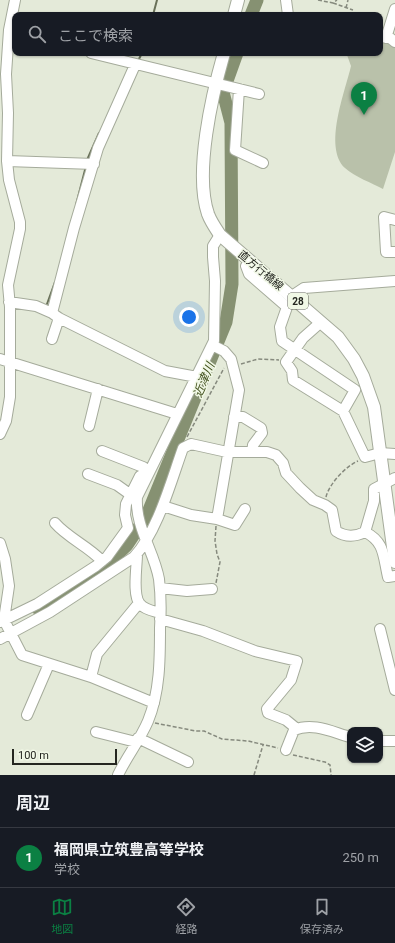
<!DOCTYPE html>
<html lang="ja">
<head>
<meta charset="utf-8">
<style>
	body { margin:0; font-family:Roboto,"Noto Sans JP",sans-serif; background:#242831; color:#f1f3f6 }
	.controls { position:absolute; right:12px; bottom:12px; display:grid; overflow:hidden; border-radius:8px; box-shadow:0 1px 3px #0004 }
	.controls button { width:36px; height:36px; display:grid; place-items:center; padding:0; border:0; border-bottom:1px solid #363941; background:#171b24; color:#f1f3f6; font:20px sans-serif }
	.scale { position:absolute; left:12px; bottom:10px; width:105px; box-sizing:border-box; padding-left:4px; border:2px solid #242620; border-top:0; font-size:11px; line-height:14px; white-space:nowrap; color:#242620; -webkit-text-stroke:3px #f1f8e6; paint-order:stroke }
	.you { position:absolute; left:189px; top:317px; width:14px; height:14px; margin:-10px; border:3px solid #fff; border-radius:50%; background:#1a73e8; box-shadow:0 0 0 6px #1a73e833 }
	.badge { display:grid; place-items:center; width:26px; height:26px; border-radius:50%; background:#0b8043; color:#fff; font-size:13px; font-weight:700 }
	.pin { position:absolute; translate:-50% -33px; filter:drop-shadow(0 1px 2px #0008) }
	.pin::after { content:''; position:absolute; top:21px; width:14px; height:12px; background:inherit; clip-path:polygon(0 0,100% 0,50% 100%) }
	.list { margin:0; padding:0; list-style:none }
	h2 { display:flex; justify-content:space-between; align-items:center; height:52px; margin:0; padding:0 16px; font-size:17px }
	h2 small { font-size:13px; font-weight:400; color:#9ea1a6 }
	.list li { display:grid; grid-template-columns:26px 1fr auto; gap:12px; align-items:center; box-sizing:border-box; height:60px; padding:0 16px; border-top:1px solid #363941 }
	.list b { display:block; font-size:15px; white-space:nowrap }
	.list p { margin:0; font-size:13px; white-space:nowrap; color:#9ea1a6 }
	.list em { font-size:13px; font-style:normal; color:#9ea1a6 }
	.icon { flex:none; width:22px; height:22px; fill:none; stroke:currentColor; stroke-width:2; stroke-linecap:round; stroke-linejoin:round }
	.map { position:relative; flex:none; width:395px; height:775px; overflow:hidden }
	.search { position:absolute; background:#171b24; box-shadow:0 1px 3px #0004; left:12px; right:12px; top:12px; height:44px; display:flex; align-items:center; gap:10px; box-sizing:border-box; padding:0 14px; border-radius:8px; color:#9ea1a6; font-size:15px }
	.sheet { height:112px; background:#171b24 }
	nav { display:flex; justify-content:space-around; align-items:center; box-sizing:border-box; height:56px; border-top:1px solid #363941; background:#171b24; font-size:11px; color:#9ea1a6 }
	nav a { display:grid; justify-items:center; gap:2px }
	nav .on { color:#0b8043 }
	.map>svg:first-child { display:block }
	.green { fill:#b9c1aa }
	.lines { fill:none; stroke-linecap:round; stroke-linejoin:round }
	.stream { stroke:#697159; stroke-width:2 }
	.river { stroke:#869172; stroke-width:13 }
	.minor-casing { stroke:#a5ab9b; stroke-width:12 }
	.major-casing { stroke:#a5ab9b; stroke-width:14 }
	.path { stroke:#868a7e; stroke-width:1.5; stroke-dasharray:4 2; stroke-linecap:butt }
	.minor { stroke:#fff; stroke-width:10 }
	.major { stroke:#fff; stroke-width:12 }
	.labels { text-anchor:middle; stroke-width:3; stroke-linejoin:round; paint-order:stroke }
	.shield { fill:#f1f8e6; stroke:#62655b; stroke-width:1 }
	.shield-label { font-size:10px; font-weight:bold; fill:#242620 }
	.street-label { font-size:11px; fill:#242620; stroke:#f1f8e6 }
	.water-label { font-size:12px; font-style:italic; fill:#43521f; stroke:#f1f8e6 }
</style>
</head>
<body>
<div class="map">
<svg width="395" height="775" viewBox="0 0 395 775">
	<rect width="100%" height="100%" fill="#e4ead9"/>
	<path class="green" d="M380 42 395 45V152L383 189C372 183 355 177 345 168 323 147 345 92 351 66L347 55 356 53H380Z"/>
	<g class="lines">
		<path class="stream" d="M153 15 157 0
			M138 61 142 53
			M87 160 99 133
			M76 205 86 166
			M47 304 55 282"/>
		<path class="river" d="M251 15 257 0
			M37 608 101 570 127 545 147 515 226 322 232 284 231 123 223 92 237 53"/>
		<g class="minor-casing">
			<path id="minor" d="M286 0 288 15
				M380 37 390 38 395 42
				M386 38 395 9
				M91 53 259 94
				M135 65 98 148 74 228 52 313 59 318 165 371 197 377
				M239 89 235 150 263 163
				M7 161 94 164
				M395 220 384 217 386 252H395
				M250 261 246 266 249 274 287 307 280 327 282 341 355 390 343 411 365 457 380 453 395 454
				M292 296 304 288 395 281
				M9 302 36 306 52 313
				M321 322 303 338 286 362 292 371 293 380 343 411
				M52 339 59 318
				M0 359 177 414
				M234 417H243L261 428 262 433 253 445 252 452
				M89 426 98 389
				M0 434 6 421 10 397V307L8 285 20 229V222L9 180 7 161 8 113 6 74 9 30 15 0
				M88 474 117 485 131 495
				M163 506 191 515 217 519 239 390 231 359 224 351 212 345
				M217 519 235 525 245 509
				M55 523C68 538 88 546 102 561
				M365 532C385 542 383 556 388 577L395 576
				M0 543 5 559 9 586 4 620 22 655 91 677 154 703
				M137 554C137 567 132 595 140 604 145 610 154 611 160 613
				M160 588 187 591 212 589
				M160 619 203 631 255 651 297 661 291 680 267 709 268 713 286 720 297 729
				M0 622 37 604 96 566 107 557 128 528 125 515 126 504 140 476 149 471 143 467 102 451
				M380 629 395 690
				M0 639 50 612 134 557C158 531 171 481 183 448L191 444 227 452H267L276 455 283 463 286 473 300 488 313 500 325 505 332 510 336 531C345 537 355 537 365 532L374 501V489L395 478
				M91 677 97 654 139 603
				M27 715 49 664
				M96 732 136 742
				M138 738 188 762
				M380 741H395
				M286 750 294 730C313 722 332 732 350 737
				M118 775C127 756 140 740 148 721 160 692 160 659 160 628 161 612 161 595 159 579 154 551 135 527 137 497L214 341 215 281 213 257V246L220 235"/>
		</g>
		<g class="major-casing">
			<path id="major" d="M234 15 238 0
				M224 53C212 95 194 173 208 214 211 222 216 229 220 235L338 337 354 359 363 376 374 407 395 562"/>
		</g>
		<path class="path" d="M318 0 333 3 337 0
			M333 3 353 10
			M346 8 348 0
			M352 53 353 54
			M241 364 258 359 279 360
			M187 437 224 368
			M326 497C329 484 346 466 358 461
			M216 526 215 541 217 554 220 562 216 583
			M155 723 196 731H204L222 739 248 741 278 748
			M293 755 325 762 330 765 331 775
			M254 775 263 745"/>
		<use href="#minor" class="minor"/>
		<use href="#major" class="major"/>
	</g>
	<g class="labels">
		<rect class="shield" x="288" y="293" width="20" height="16" rx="3"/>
		<g class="shield-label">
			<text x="298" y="305">28</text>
		</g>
		<g class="street-label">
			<text transform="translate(261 270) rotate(40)" y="4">直方行橋線</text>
		</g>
		<g class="water-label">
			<text transform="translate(204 380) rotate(-67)" y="4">近津川</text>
		</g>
	</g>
</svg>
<div class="controls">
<button><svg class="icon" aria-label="layers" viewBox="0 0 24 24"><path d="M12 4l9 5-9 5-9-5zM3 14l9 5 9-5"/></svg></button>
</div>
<div class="scale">100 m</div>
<div class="you"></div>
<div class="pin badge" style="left:364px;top:115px">1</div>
<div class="search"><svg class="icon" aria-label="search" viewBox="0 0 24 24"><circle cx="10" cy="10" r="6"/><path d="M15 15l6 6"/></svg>ここで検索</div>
</div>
<section class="sheet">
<h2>周辺<small></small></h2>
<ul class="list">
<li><span class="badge">1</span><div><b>福岡県立筑豊高等学校</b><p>学校</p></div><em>250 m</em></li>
</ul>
</section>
<nav>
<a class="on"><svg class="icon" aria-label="map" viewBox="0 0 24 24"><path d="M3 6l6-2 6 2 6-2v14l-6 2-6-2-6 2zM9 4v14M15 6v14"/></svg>地図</a>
<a><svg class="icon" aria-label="directions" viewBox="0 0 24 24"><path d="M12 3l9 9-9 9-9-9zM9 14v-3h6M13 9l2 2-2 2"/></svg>経路</a>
<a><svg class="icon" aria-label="saved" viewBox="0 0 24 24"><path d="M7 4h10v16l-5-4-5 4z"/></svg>保存済み</a>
</nav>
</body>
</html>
